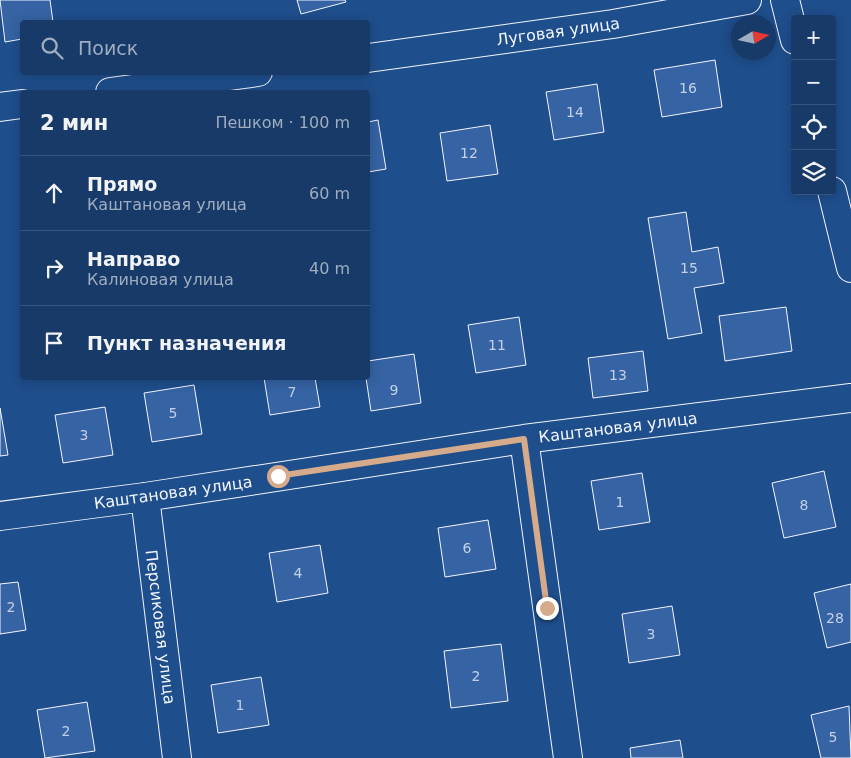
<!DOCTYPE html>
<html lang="ru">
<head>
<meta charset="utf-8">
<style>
	body { margin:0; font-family:"DejaVu Sans",sans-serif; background:#20416f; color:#f1f3f6 }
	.controls { position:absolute; right:15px; top:15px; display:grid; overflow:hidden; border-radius:5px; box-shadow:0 2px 12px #0003 }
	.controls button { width:45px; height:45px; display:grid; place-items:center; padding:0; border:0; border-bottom:1px solid #36547d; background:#173a69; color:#f1f3f6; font:25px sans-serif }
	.compass { position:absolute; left:731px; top:15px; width:45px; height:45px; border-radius:50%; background:#173a69; box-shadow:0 2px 12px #0003; rotate:81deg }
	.stop { position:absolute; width:15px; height:15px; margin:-11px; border:4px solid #d6ab8b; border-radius:50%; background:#fff }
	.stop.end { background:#d6ab8b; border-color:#fff; box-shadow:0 1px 5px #0008 }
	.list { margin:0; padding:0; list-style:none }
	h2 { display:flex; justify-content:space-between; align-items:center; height:65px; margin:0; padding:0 20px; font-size:21px }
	h2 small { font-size:16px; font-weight:400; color:#9eadc0 }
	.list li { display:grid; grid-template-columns:32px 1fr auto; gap:15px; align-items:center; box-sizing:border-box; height:75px; padding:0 20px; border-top:1px solid #36547d }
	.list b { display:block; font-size:19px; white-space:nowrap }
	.list p { margin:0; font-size:16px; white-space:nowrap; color:#9eadc0 }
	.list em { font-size:16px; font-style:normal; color:#9eadc0 }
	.icon { flex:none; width:28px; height:28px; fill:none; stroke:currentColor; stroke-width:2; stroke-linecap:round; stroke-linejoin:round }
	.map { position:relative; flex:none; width:851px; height:758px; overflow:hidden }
	.search { position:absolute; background:#173a69; box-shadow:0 2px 12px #0003; left:20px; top:20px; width:350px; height:55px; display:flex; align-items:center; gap:12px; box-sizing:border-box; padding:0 18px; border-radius:5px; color:#9eadc0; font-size:19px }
	.panel { position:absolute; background:#173a69; box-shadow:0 2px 12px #0003; left:20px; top:90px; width:350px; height:290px; border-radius:5px }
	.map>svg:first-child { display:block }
	.building { fill:#3563a3; stroke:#f2f6ff }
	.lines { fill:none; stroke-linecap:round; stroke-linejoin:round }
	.minor-casing { stroke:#f2f6ff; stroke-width:30 }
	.minor { stroke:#1f4e8c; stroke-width:28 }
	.route { stroke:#d6ab8b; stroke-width:6 }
	.labels { text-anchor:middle; stroke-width:4; stroke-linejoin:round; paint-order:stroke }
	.number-label { font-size:14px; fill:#c3d1e8 }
	.street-label { font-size:16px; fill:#f2f6ff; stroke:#1f4e8c }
</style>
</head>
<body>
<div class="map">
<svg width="851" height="758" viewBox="0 0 851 758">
	<rect width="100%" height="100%" fill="#1f4e8c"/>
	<path class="building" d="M0 0H50L53 22H22V39L5 42Z
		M297 0H345L346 2 301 14Z
		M715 60 722 107 662 117 654 70Z
		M597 84 604 132 554 140 546 92Z
		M378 120 386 169 368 172V122Z
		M490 125 498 174 447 181 440 133Z
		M686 212 692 252 718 247 724 283 694 288 702 333 668 339 648 218Z
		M786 307 792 351 725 361 719 316Z
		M519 317 526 365 476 373 468 325Z
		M643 351 648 391 593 398 588 358Z
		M414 354 421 403 371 411 366 378 368 361Z
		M264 378H315L320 407 270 415Z
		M194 385 202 434 152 442 144 393Z
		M105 407 113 455 63 463 55 415Z
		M0 408 8 455 0 456Z
		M824 471 836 527 784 538 772 483Z
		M642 473 650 522 599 530 591 481Z
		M488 520 496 569 445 577 438 528Z
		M320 545 328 593 277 602 269 553Z
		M18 582 26 630 0 634V584Z
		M851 584V642L827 648 814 593Z
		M672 606 680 655 629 663 622 614Z
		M501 644 508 701 451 708 444 651Z
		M261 677 269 725 218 733 211 685Z
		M87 702 95 751 45 758 37 710Z
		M849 706 851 758H821L811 715Z
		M680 740 683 758H631L630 748Z"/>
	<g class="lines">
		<g class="minor-casing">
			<path id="minor" d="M785 0 795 40
				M368 58 613 24 747 0
				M110 92 258 72
				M0 107 22 104
				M832 191 851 268
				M524 439 568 758
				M145 497 177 758
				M0 516 145 497 524 439 851 398"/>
		</g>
		<use href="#minor" class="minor"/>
	</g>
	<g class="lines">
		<path class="route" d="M278 476 524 439 547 608"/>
	</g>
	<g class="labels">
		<g class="number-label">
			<text x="688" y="93">16</text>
			<text x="575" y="117">14</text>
			<text x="469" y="158">12</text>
			<text x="689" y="273">15</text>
			<text x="497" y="350">11</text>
			<text x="618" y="380">13</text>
			<text x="394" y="395">9</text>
			<text x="292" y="397">7</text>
			<text x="173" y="418">5</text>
			<text x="84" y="440">3</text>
			<text x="620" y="507">1</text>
			<text x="804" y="510">8</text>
			<text x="467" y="553">6</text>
			<text x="298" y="578">4</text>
			<text x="11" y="612">2</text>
			<text x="835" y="623">28</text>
			<text x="651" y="639">3</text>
			<text x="476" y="681">2</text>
			<text x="240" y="710">1</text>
			<text x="66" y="736">2</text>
			<text x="833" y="742">5</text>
		</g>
		<g class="street-label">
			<text transform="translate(558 31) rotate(-8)" y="6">Луговая улица</text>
			<text transform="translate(618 427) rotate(-7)" y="6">Каштановая улица</text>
			<text transform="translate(173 492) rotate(-8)" y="6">Каштановая улица</text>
			<text transform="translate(161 627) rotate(83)" y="6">Персиковая улица</text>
		</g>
	</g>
</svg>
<div class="controls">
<button>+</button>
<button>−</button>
<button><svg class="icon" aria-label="locate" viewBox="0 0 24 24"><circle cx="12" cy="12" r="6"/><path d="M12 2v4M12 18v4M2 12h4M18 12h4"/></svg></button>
<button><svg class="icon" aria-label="layers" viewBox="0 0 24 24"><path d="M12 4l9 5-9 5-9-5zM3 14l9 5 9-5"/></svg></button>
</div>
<svg class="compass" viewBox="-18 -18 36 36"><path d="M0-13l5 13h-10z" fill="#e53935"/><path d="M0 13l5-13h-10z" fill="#9eadc0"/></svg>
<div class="stop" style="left:278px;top:476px"></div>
<div class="stop end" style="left:547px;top:608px"></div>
<div class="search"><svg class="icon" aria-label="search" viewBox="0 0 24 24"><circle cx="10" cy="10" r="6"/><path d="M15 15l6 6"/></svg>Поиск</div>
<section class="panel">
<h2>2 мин<small>Пешком · 100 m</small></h2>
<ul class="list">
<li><svg class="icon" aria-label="ahead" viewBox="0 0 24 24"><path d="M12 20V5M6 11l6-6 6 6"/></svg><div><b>Прямо</b><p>Каштановая улица</p></div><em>60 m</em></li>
<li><svg class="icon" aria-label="right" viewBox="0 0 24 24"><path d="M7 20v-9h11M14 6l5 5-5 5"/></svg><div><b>Направо</b><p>Калиновая улица</p></div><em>40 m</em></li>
<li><svg class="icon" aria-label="arrive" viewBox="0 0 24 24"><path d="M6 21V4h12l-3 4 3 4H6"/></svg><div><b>Пункт назначения</b></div></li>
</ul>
</section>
</div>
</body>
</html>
